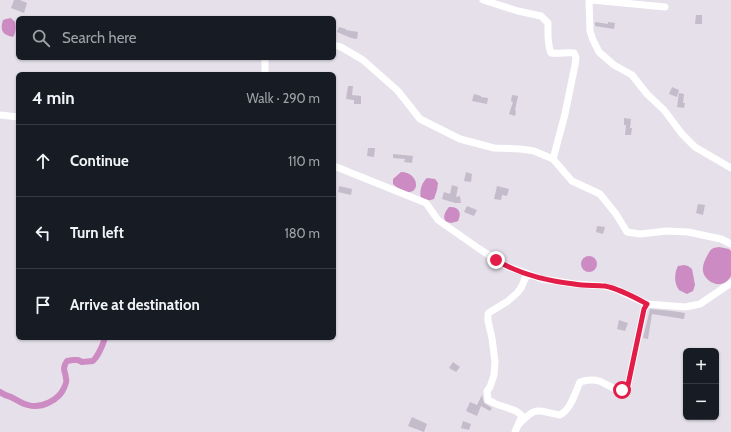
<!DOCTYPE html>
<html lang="en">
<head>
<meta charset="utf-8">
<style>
	body { margin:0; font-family:Cabin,sans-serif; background:#20242c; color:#f1f3f6 }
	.controls { position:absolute; right:12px; bottom:12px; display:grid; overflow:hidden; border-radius:6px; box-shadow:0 1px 3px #0004 }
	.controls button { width:36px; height:36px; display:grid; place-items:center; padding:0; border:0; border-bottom:1px solid #363941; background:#171b24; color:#f1f3f6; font:20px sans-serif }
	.stop { position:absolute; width:12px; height:12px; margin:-9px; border:3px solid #e11d48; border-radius:50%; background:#fff }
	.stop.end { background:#e11d48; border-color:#fff; box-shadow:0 1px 4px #0008 }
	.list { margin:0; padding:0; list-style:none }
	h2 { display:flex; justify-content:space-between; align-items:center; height:52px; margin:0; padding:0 16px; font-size:17px }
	h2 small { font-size:13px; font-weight:400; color:#9ea1a6 }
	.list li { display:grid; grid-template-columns:26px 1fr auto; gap:12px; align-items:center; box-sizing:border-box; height:72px; padding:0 16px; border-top:1px solid #363941 }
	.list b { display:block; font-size:15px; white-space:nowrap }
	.list em { font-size:13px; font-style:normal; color:#9ea1a6 }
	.icon { flex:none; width:22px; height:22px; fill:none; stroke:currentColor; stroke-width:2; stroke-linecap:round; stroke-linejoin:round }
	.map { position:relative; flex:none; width:731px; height:432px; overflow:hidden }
	.search { position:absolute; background:#171b24; box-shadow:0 1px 3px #0004; left:16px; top:16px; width:320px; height:44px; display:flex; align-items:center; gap:10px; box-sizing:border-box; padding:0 14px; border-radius:6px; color:#9ea1a6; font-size:15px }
	.panel { position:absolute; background:#171b24; box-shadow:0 1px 3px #0004; left:16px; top:72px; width:320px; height:268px; border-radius:6px }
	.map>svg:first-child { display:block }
	.water { fill:#cc8bc2 }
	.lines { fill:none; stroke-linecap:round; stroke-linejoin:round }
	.canal { stroke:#cc8bc2; stroke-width:6 }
	.building { fill:#c4bcca }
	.minor { stroke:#fff; stroke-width:7 }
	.route { stroke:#e11d48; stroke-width:5 }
</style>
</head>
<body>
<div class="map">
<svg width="731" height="432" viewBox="0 0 731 432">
	<rect width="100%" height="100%" fill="#e5e0ea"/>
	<path class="water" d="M11 18 15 22C16 27 16 32 13 37 2 35 0 30 3 20L6 19Z
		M401 172C420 172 421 197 404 191 400 189 397 188 393 184V179Z
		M427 178 435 179 438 183 437 190 434 199C428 201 426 201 421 198 419 191 422 182 427 178Z
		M449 207C459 206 462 213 458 221 444 227 440 217 449 207Z
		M719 247 729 249 731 251V276C729 279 727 282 724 283 716 287 704 280 703 271 702 266 705 260 707 256 711 249 711 248 719 247Z
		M581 264a8 8 0 1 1 16 0a8 8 0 1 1-16 0Z
		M684 265 688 266 692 269 695 285 693 291 687 294 679 290C674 283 674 274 678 266Z"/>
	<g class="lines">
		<path class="canal" d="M0 392C4 395 7 396 11 397 17 400 22 404 28 405 41 409 59 400 64 388 65 386 67 381 66 379 66 372 61 369 67 361L73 360H78L82 362 93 361C99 355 102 347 105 338"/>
	</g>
	<path class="building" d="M14 0H20L27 3 24 13 11 8Z
		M696 15H702V24H695Z
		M595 22 608 24V22L615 23 614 29 595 26Z
		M339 27 346 29V30L358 32 357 39 351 38 337 32Z
		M348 86H353L352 95 361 96V104H354V100L346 99Z
		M672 87 679 90 677 97 669 94Z
		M679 93 684 94 683 103H685L684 108 677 107Z
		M474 94 481 96V97L488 98 487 104 472 101Z
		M512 95 518 96 515 110 516 111 515 116 509 114 513 102 511 101Z
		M624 118 631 119 630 128H632L631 135H625L626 125H624Z
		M368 148H375L374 157 367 156Z
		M393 154 413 156 412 163 404 162 405 159 393 158Z
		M466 172 472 174 471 182 464 181Z
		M452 185 458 187 456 197 460 196 461 203H455L442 199 444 192 450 194Z
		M339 186 352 189 351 195 338 192Z
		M497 186 509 189 507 196 502 195 501 200 494 199Z
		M698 204 705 205 703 215 696 213Z
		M467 206 477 210 474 216 464 212Z
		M597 226 605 227 603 234 596 232Z
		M650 309 672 311 685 313 684 319 652 314 648 339 643 338Z
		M619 320 628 323 625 331 617 329Z
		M453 362 460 367 456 372 449 368Z
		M482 395 484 403 492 408 490 411 481 406 477 416 466 411 470 402 477 405Z
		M412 417 427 424 424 432 408 426Z
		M463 421 471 424 469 430 461 428Z"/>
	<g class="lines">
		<path class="minor" d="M483 0 518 11 541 16 548 23C548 33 547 43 551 53 559 54 566 52 574 53L576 57 575 65 565 114 553 159
			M589 0 590 31 593 40 599 52 614 65 632 75 647 94 664 110 682 134 695 147 731 168
			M592 0 665 7
			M334 45 341 47 363 60 398 91 420 119 460 139 494 148 521 149 534 151 553 159 572 181 600 194 616 214 627 232 640 234 667 231 688 232 721 239 731 244
			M265 58V74
			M0 115 18 117
			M334 166 426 203 438 220 478 248 506 266 542 279 575 284 604 286 618 290 647 304 685 307 700 304 731 283
			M519 424C538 405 536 411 560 415 571 409 575 393 580 382 586 380 592 379 599 381 608 384 620 396 628 385L644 309 647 304
			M515 432 522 416C516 408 503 408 494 403 492 402 490 401 488 400L487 391 490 387 494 375 495 362 492 338 488 321V314L490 312 508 301 517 293 521 288 527 274"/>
	</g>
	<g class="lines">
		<path class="route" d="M496 260C519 274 548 281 574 284 584 286 595 285 605 286 620 289 634 297 647 304L644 309 628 385 626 388 622 390"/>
	</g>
</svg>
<div class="controls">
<button>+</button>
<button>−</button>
</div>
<div class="stop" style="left:622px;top:390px"></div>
<div class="stop end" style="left:496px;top:260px"></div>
<div class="search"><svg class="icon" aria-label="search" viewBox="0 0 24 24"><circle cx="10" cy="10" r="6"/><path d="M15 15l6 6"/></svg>Search here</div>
<section class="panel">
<h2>4 min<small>Walk · 290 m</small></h2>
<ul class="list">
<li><svg class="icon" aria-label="ahead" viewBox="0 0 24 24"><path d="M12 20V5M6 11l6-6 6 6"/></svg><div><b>Continue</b></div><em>110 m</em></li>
<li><svg class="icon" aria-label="left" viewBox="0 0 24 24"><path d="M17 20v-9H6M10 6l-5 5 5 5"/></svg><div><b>Turn left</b></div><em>180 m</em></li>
<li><svg class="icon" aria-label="arrive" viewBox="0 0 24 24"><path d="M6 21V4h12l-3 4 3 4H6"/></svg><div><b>Arrive at destination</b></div></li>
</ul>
</section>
</div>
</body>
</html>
